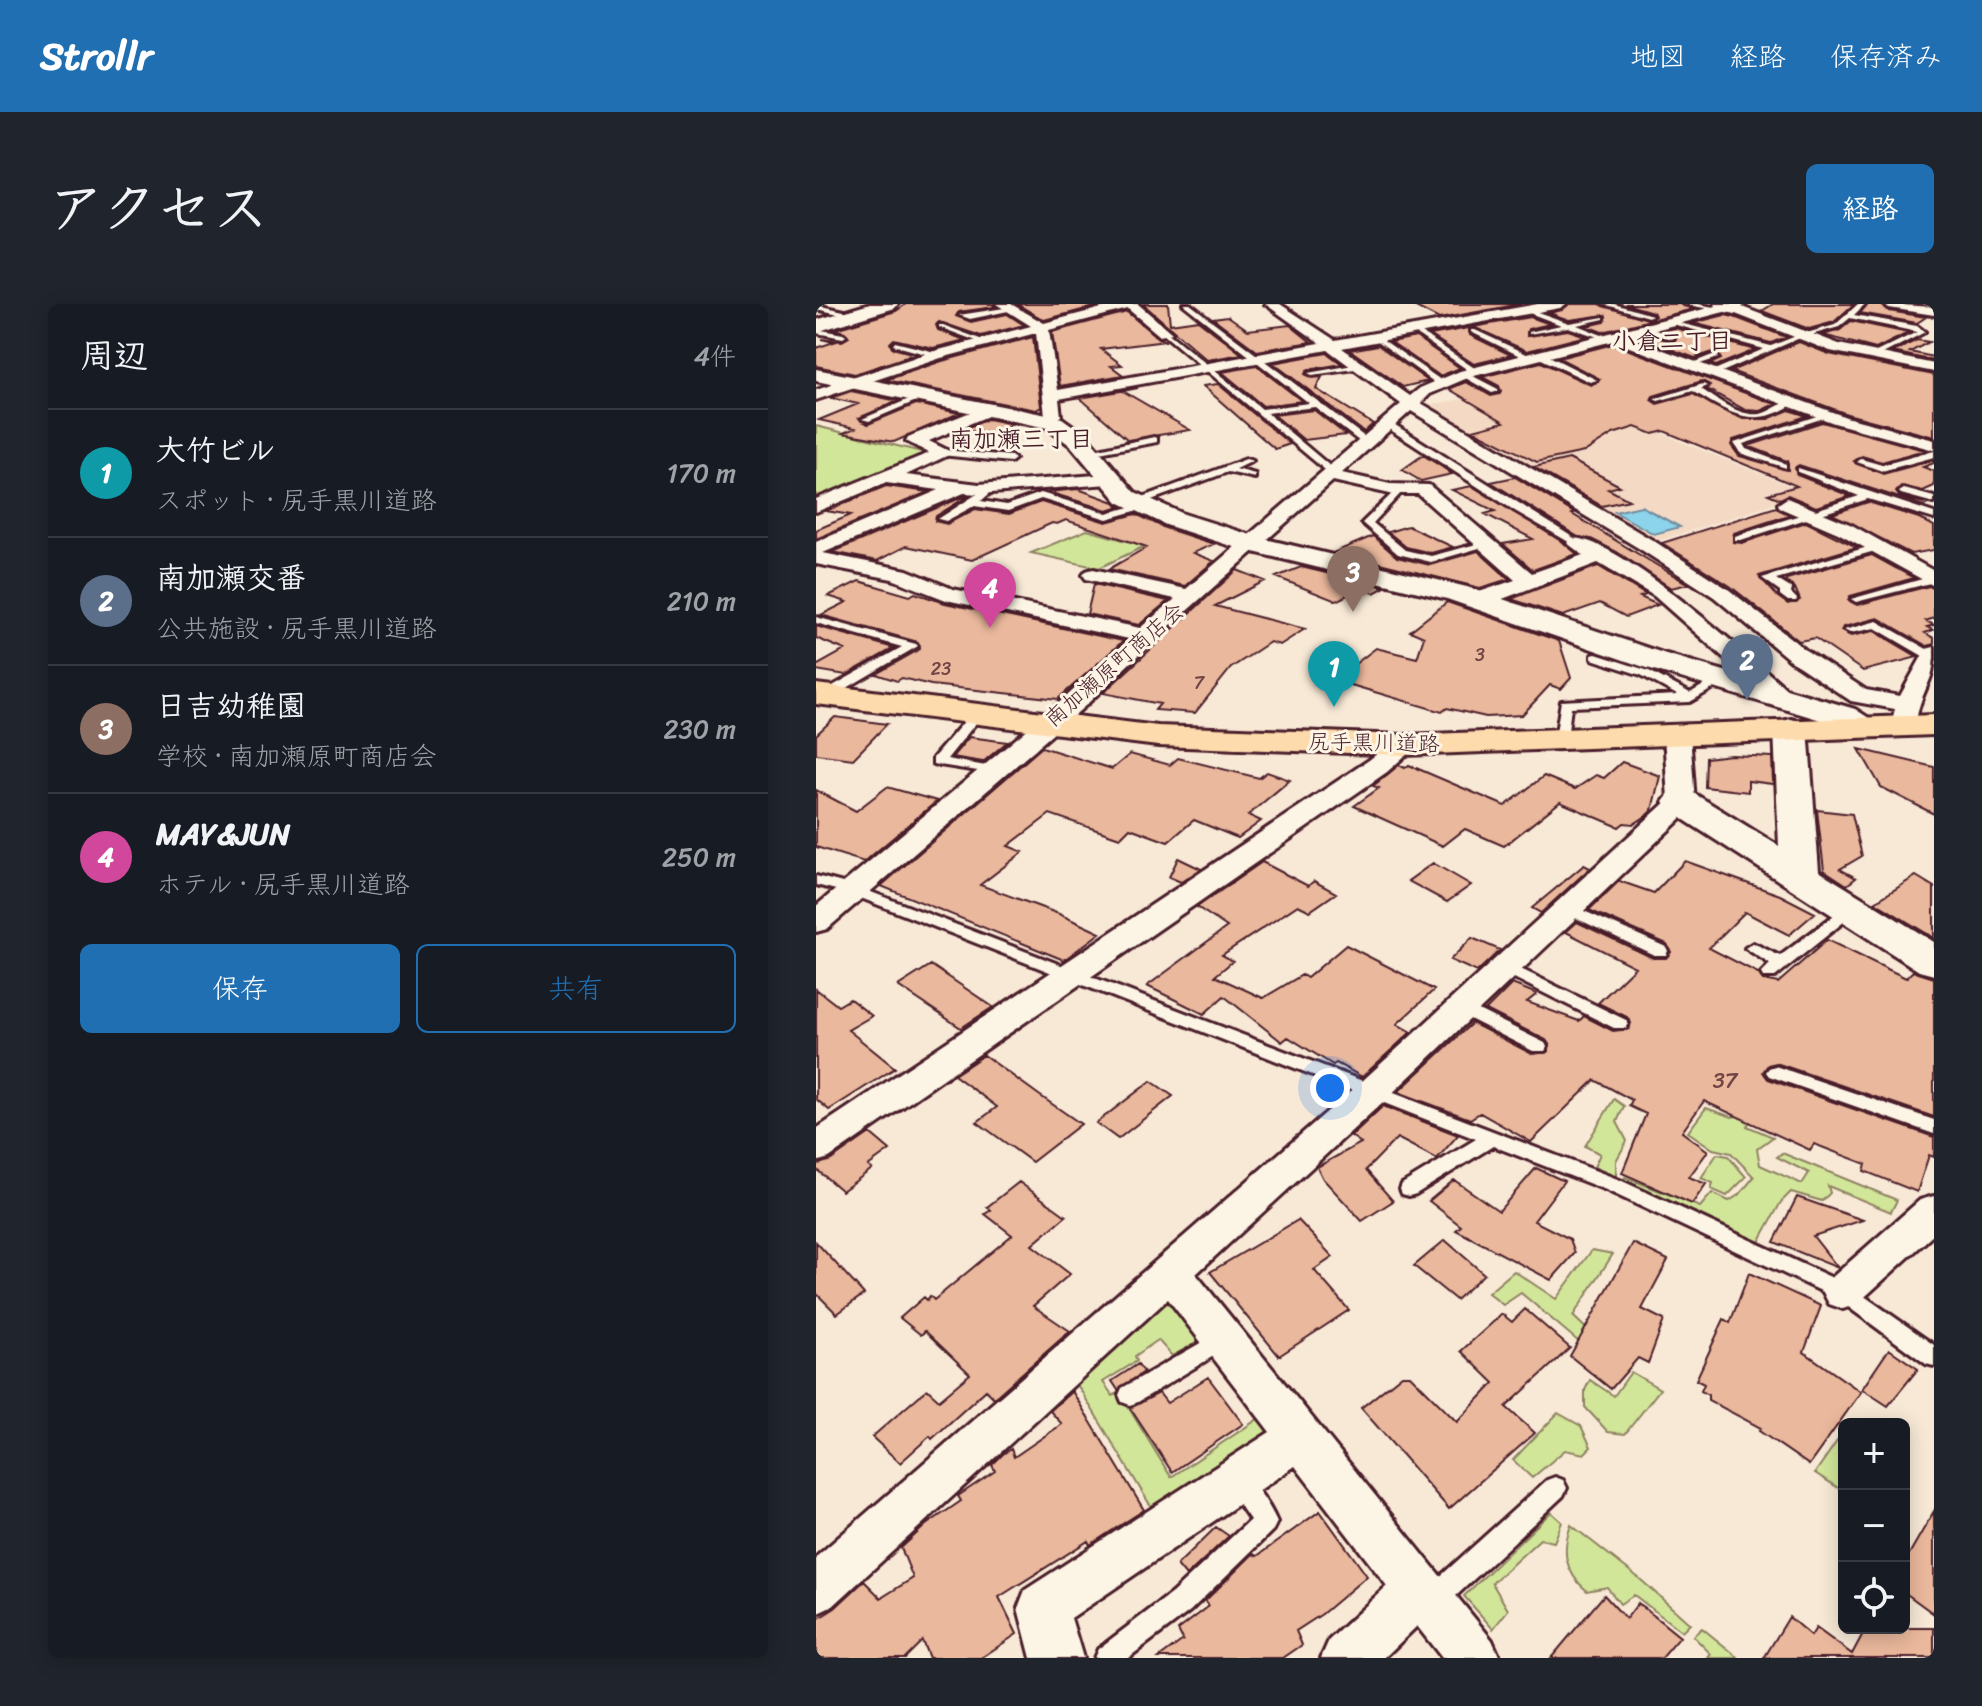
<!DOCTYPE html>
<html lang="ja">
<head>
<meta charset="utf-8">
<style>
	body { margin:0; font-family:Sriracha,"Klee One",sans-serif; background:#20242c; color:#f1f3f6 }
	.controls { position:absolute; right:24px; bottom:24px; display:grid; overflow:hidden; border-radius:12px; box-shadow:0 4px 20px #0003 }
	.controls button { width:72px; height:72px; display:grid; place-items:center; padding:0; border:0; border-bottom:2px solid #363941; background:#171b24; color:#f1f3f6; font:40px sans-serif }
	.you { position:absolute; left:514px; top:784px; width:28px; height:28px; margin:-20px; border:6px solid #fff; border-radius:50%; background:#1a73e8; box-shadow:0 0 0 12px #1a73e833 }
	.badge { display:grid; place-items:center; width:52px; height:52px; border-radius:50%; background:#1f6fb2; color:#fff; font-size:26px; font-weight:700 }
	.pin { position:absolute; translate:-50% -66px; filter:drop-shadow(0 2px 4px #0008) }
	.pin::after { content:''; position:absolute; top:42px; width:28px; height:24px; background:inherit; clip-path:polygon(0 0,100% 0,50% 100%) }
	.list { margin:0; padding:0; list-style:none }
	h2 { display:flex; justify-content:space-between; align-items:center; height:104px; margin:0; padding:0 32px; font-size:34px }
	h2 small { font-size:26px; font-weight:400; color:#9ea1a6 }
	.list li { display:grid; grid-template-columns:52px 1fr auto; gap:24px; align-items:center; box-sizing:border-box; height:128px; padding:0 32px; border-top:2px solid #363941 }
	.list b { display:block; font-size:30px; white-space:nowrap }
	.list p { margin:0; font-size:26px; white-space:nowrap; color:#9ea1a6 }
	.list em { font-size:26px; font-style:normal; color:#9ea1a6 }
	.actions { display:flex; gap:16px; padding:24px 32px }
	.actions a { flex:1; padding:18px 0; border:2px solid #1f6fb2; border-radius:12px; text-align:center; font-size:28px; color:#1f6fb2 }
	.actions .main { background:#1f6fb2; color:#fff }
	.icon { flex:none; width:44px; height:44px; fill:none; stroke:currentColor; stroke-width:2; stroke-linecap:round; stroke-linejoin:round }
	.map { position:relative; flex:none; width:1118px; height:1354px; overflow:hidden; border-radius:12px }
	header { display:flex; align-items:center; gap:48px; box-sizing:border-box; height:112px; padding:0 40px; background:#1f6fb2; color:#fff }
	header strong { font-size:38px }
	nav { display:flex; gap:44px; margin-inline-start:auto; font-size:28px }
	.intro { display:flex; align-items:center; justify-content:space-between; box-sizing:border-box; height:192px; padding:0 48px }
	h1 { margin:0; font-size:56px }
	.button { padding:20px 36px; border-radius:12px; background:#1f6fb2; color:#fff; font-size:28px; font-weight:700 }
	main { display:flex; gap:48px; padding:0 48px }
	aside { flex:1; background:#171b24; border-radius:12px; box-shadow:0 4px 20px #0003 }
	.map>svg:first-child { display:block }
	.built { fill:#f4dac5 }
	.green { fill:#d2e69a; stroke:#8e8262; stroke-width:2 }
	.water { fill:#8bd4eb; stroke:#718c9e; stroke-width:2 }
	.building { fill:#eab89c; stroke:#4a1f2b; stroke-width:2 }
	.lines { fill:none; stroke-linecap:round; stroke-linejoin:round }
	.lane-casing { stroke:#4a1f2b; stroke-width:6 }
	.street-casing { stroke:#4a1f2b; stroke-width:6 }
	.secondary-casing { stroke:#4a1f2b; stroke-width:6 }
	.primary-casing { stroke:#4a1f2b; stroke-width:6 }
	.lane { fill:#fcf5e5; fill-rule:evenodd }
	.street { fill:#fcf5e5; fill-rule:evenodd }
	.secondary { fill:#fcf5e5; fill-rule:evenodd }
	.primary { fill:#fedbac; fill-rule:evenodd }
	.labels { text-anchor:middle; stroke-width:6; stroke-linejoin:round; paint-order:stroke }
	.far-number-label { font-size:18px; fill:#724547 }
	.far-street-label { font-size:22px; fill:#4a1f2b; stroke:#fcf5e5 }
	.number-label { font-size:22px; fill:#724547 }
	.far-neighbourhood-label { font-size:24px; font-weight:bold; fill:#4a1f2b; stroke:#fcf5e5 }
</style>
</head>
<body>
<header>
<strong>Strollr</strong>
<nav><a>地図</a><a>経路</a><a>保存済み</a></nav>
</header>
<div class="intro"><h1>アクセス</h1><a class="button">経路</a></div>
<main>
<aside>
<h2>周辺<small>4件</small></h2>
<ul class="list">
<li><span class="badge" style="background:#0f9aa8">1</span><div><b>大竹ビル</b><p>スポット · 尻手黒川道路</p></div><em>170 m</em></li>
<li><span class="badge" style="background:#5c6f8a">2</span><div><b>南加瀬交番</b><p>公共施設 · 尻手黒川道路</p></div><em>210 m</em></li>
<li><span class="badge" style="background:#8d6e63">3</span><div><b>日吉幼稚園</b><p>学校 · 南加瀬原町商店会</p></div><em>230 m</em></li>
<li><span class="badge" style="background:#d1479c">4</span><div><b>MAY&amp;JUN</b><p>ホテル · 尻手黒川道路</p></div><em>250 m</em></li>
</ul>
<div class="actions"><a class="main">保存</a><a>共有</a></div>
</aside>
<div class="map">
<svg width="1118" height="1354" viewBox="0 0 1118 1354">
	<rect width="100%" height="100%" fill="#f8e9d6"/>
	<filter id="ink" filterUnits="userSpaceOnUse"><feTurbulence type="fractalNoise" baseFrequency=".0125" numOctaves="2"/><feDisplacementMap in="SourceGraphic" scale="16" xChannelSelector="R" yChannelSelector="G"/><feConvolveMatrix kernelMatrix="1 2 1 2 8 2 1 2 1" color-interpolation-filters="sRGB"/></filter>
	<g filter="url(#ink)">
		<path class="built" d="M742 80 863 137 993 189 836 239 604 102Z"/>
		<path class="green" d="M0 122 110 149 0 194Z
			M271 226 329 242 283 264 215 249Z
			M798 795 808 802 801 818 811 837 800 857V873L778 863 784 850 769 842Z
			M890 804 916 813 942 807 931 822 957 833 941 845 944 861 986 880 993 869 961 853 966 849 1081 896 1075 908 1012 882 1014 889 1006 897 975 888 965 898 943 938 807 879 809 873 884 903 896 889 913 897 924 890 938 873 915 849 897 845 872 828Z
			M901 850 912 852 930 873 911 892 895 885 897 879 885 874Z
			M776 946 797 950 757 1012 780 1034 770 1044 705 989 687 1001 672 989 698 967 740 995Z
			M349 994 363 995 384 1023 382 1038 356 1052 342 1036 319 1052 321 1057 287 1078 297 1092 303 1088 355 1173 448 1111 454 1120 448 1141 339 1209 259 1077Z
			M815 1068 844 1085 809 1130 792 1128 769 1103V1086L774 1076 798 1092Z
			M742 1109 765 1122 775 1143 768 1150 749 1146 716 1174 697 1156Z
			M1028 1127V1186L1027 1187 999 1169Z
			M735 1208 746 1218 738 1238 724 1235 676 1279 692 1306 677 1325 648 1292Z
			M755 1221 824 1275 874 1320 866 1328 818 1291 804 1300 791 1283 771 1287C749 1268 745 1248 755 1221Z
			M886 1324 923 1354H892L895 1350 877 1332Z"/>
		<path class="water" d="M825 202 864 223 838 230 799 208Z"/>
		<path class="building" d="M90 0H177L178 3 143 8 140 12 155 18 191 10 208 21 165 32 123 18 120 21 122 26 149 36 117 44 78 35 74 39 76 44 99 50 39 70 0 62V44L18 38 5 35 26 37 33 33 29 28 19 25 80 7Z
			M201 0H289L228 16Z
			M327 0H352L354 20 382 16 426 50 391 56Z
			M594 0H705L623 15Z
			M753 0H784L835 16 786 28 771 22 789 18 790 11 753 16 733 9 746 6Z
			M809 0H864L877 5 835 16 839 12 837 8Z
			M957 0H1038L1018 18 993 25 946 7Z
			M1052 0H1064L1073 7 1110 13 1101 19 1044 9Z
			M311 8 342 34 350 37 285 45 306 61 295 62 307 71 244 82 236 28Z
			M909 11 918 13 970 33 955 39 877 19Z
			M412 12 432 26 474 21 495 38 441 47 397 14Z
			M714 13 734 20 712 25 711 32 752 26 770 32 711 47 657 23Z
			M1035 17 1092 29 1060 45 1007 31 1024 26Z
			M653 24 654 31 695 51 658 60 614 31Z
			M859 24 939 46 900 62 894 60 905 55 900 47 879 54 822 33 833 31 858 38 861 31 850 26Z
			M217 33 225 103 220 106 70 76 126 57Z
			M600 33 644 64 624 72 575 38Z
			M1101 36 1113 38 1094 48 1118 53V57L1077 48Z
			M983 38 1013 50 1118 71V133L1031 110 915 67Z
			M797 40 959 100 944 107 929 106 891 85 894 81 886 77 837 92 835 96 841 100 877 90 927 115H952L973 106 991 112 917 136 915 141 923 152 972 166 971 157 932 142 1006 118 1108 146 1066 158 1046 152 1038 157 1067 170 1118 156V159L1107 163 1118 167V182L1107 187 1086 182 1080 188 1084 193 1112 200 1108 202 983 161 979 164 981 171 1034 192 1000 203 972 191 964 195 952 190 981 182 848 127 837 130 819 123 797 130 768 148 721 158 657 126 688 118 633 85 650 78 675 92 684 90 683 82 666 73 725 58 775 81 784 75 743 54Z
			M562 41 612 77 587 83 534 46Z
			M511 49 526 60 491 66 489 70 496 74 506 73 500 85 557 120 548 128 457 59Z
			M441 62 486 97 447 102 406 68Z
			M402 80 474 140 459 145 387 82Z
			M322 84 307 87 374 126 312 136 264 94Z
			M35 87 82 97 43 114 52 120 100 100 143 109 78 138 27 129 39 124 3 116 42 100 15 94Z
			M498 106 530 131 488 136 458 111Z
			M172 115 196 120 177 130 146 126Z
			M607 151 626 163 636 170 605 177 586 166Z
			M753 155 804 182 792 185 813 196 786 202 718 163Z
			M699 173 758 209 756 210 872 280 855 284 801 248 775 235 762 233 675 178Z
			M70 182 112 188 0 235V226L35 211 10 207Z
			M656 182 748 239 761 250 717 266 687 240 717 235 669 210 679 207 636 186Z
			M262 185 298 198 304 202 291 206 232 188Z
			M149 192H152L120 212 119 217 131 220 159 205 193 210 225 198 290 218 320 210 349 224 398 240 377 249 398 257 369 282 293 265 331 243 250 216 241 220 236 219 156 256 90 242 61 257 17 248Z
			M1052 198 1103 214 1118 222V246L1095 250 1016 210Z
			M960 203 973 211 918 229 917 238 926 239 990 218 1041 243 943 272 962 293 972 300 984 296 979 284 967 276 1056 251 1098 274 1034 292 1032 296 1041 301 1113 282 1118 285V314L1110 317 1118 321 1111 323 1117 326 1109 329 1118 334V340L1111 342 1062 314 1027 323 1025 327 1035 332 1058 327 1102 353 1047 367 999 334 983 337 914 282 846 239Z
			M592 222 609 230 637 243 615 249 590 243 572 228Z
			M557 232 581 253 614 261 662 247 693 275 664 284 519 248Z
			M782 262 830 291 824 293 842 301 810 313 784 299 747 312 695 295Z
			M485 263 569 283 558 289 545 284 520 297 460 273Z
			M421 266 449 277 399 302 489 325 464 341 454 338 415 364 379 409 339 406 344 400 287 389Z
			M43 277 94 292 99 289 129 299 307 337 242 395 115 381 86 374 81 377 60 370 104 345 102 338 5 311 31 298 12 292Z
			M278 280 352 297 323 321 271 310Z
			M631 298 743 337 755 374 745 385 734 381 706 411 670 413 631 404 626 408 518 376 560 344 601 354 608 333 594 327Z
			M0 322 78 344 30 371 0 366V362L29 346 0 334Z
			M19 413 71 420 37 455 0 450V431Z
			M153 433 191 438 167 458 136 453Z
			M226 443 296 465 314 450 354 461 362 454 443 474 451 468 474 476 432 511 445 517 422 534 378 516 352 538 314 524 304 534 234 510 192 542 207 548 164 581 243 610 284 629 248 656 65 582Z
			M1043 445 1118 463V510L1065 483Z
			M915 451 956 453 957 480 932 477V488L889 483 890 454Z
			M806 458 844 472 836 506 830 512 818 520 808 519 803 523 744 498 688 542 649 525 627 542 538 502 563 484 557 482 583 461 589 464 593 461 689 502 728 472 759 485 780 471 788 474Z
			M71 483 121 497 48 558 0 543V486L40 507Z
			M1001 506 1036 510 1046 552 1024 565 1040 574 1031 581 1008 566Z
			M362 554 385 565 365 578 353 573Z
			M869 557 964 591 999 609 973 631 929 608 893 644 942 669 947 676 962 679 1011 636 1090 674 1097 667 1118 674V813L960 759 952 761 947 768 952 775 1118 833V853L1113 851 1101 888 1048 867 1050 860 998 840 994 846 888 797 866 828 892 847 873 873 890 880 876 900 806 869 830 810 813 802 816 796 779 776 715 838 664 809 654 815 582 788 656 719 716 750 732 748 734 742 730 736 670 706 696 680 721 690 711 698 763 717 768 712 797 727 813 725 815 719 811 713 782 699 819 663 750 628 761 618 837 654H850L855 648 851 640 773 606 803 577 838 589Z
			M446 558 492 582 498 577 520 589 494 607 482 601 406 651 417 657 399 672 447 694 486 671 491 674 530 641 618 686 581 720 595 728 546 773 520 759 517 761 472 733 466 738 408 692 388 710 331 682 411 623 381 603Z
			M617 559 655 581 631 598 592 577Z
			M768 561 774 564 725 609 716 604Z
			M1100 572 1118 583V634L1059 598Z
			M656 634 684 646 661 668 634 656Z
			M115 661 177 703 145 724 82 682Z
			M0 685 22 702 34 695 56 712 32 726 79 764 13 806 0 795Z
			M168 751 223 791 265 820 216 858 161 818 181 803 138 771Z
			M335 777 357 792 302 835 280 819Z
			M567 802 642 831 621 855 581 834 550 866 577 897 546 917 507 875 501 863 545 839 535 832Z
			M54 829 74 846 52 862 56 865 26 887 0 865V861L15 856Z
			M720 864 748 877 718 917 754 935 759 949 735 976 640 926 645 922 613 897 638 876 683 907Z
			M203 878 250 912 216 941 254 970 217 1002 254 1027 178 1094 170 1086 116 1135 114 1132 84 1159 56 1133 111 1085 123 1096 154 1070 109 1027 105 1031 84 1014 108 993 111 996 114 992 118 996 196 931 169 910 175 906 171 903Z
			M981 893 1047 916 997 932 1022 964 958 938Z
			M482 916 517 953 498 966 533 1006 463 1052 394 968Z
			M629 936 668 970 640 996 598 962Z
			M0 938 48 990 21 1010 0 989Z
			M817 939 852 956 826 1005 848 1016 832 1059 822 1054 795 1085 754 1052Z
			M933 969 1005 1002 988 1048 1045 1088 993 1161 943 1127 945 1124 892 1096V1091L885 1087 888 1080 880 1076 908 1015 914 1019Z
			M709 1005 754 1044 690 1103 719 1129 633 1205 545 1104 586 1071H594L641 1118 678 1079 645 1047 686 1010 696 1018Z
			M1073 1045 1102 1065 1072 1102 1046 1085Z
			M322 1060 328 1068 302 1086 296 1077Z
			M392 1073 427 1120 356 1168 314 1104 343 1089 351 1099Z
			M256 1087 328 1206 274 1241 272 1237 183 1293 201 1330 165 1354H113L106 1337 89 1354H0V1316L19 1304 48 1277 65 1294 97 1274 85 1244 110 1221 145 1197 142 1192 179 1167 176 1161 187 1150 195 1145 198 1153 246 1120 234 1107Z
			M504 1207 551 1272 506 1310 480 1327 486 1341 467 1354H343L367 1336 362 1326 393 1302 389 1297 437 1250 441 1252Z
			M1118 1207V1310L1088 1288V1259Z
			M400 1223 413 1232 370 1272 361 1261Z
			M788 1291 810 1315 822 1299 864 1333 846 1354H735Z
			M973 1313 995 1332 1000 1324 1036 1350 1050 1324H1118V1354H948Z"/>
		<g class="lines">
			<g class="lane-casing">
				<path id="lane" d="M367 0H374L554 137V141H548L499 103 451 109 521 168 514 170 347 30V28H351L446 105 493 99Z
					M787 0H798L836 11 833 13Z
					M867 0H882L939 11 936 13Z
					M1042 0H1049L1038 11 1101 22 1109 28 1059 54 1056 50 1101 28 1034 14 1023 23 984 34 899 71 896 67 948 45 849 18 852 16 955 42 980 32 1019 21Z
					M0 1 37 9 40 11 37 13 0 5Z
					M195 3 197 6 154 15 143 11Z
					M710 4 753 19 788 13V15L761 21 793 34 788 35 752 23 713 30V28L745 21 708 7Z
					M123 21H127L172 38 166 39 123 23Z
					M828 22 858 32 859 33 856 35 826 25Z
					M598 24 600 25 663 67 656 69 596 27Z
					M0 25 27 30 30 32 27 34 0 29Z
					M655 26H659L717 53 710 55 655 28Z
					M559 33H563L629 79 622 81 559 35Z
					M79 38 123 49 124 51 120 53 77 41Z
					M721 49H727L781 76 774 78 721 53Z
					M899 50 902 54 875 63 871 61Z
					M543 60 546 64 496 71 492 69Z
					M649 68 682 85 683 87 676 89 646 72Z
					M887 80 891 82 885 85C901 95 923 113 944 110 956 108 967 95 979 99 939 126 914 110 877 87L842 97 838 95Z
					M105 90 112 92 53 117 46 115Z
					M1007 110 1014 112 927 140 930 145 970 160V164L924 149 918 139Z
					M570 119H576L766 239 758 241 699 207 570 123Z
					M338 133 341 134V138L273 151 269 148Z
					M128 146 195 152 199 155 195 158 125 151V147Z
					M1118 147V153L1066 167 1041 158 1045 155 1066 161Z
					M430 155 437 157 420 165 439 170V174L412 168 327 199 332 202 330 204 291 215 225 195 192 207 158 202 130 217 122 215 175 181 180 184 165 197 191 201 225 189 291 209 318 202 314 199 316 197Z
					M982 164 1118 209V215L1052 195 925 236H919V232L1043 192 982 168Z
					M584 182 587 183V187L557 219 589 246 615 252 672 237 677 240 615 258 582 250 546 219Z
					M1088 185 1118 193V199L1085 190 1083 188Z
					M1062 240 1067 243 1066 245 960 275 976 285 975 289 981 295 980 297H972L964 291V287L946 274Z
					M1117 272 1118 278 1040 298 1035 295Z
					M0 313 100 340 102 342 14 394H6V388L86 343 0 319Z
					M1061 317 1118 349V356L1112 355 1059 324 1034 329 1028 326Z
					M780 350 833 367 874 389 900 374 904 373 910 377 874 398 755 403 751 435 749 438H741L739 435 745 397 861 391 825 371 776 355V351Z
					M161 406 167 410 131 455 181 464V470L117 460V454L157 407Z
					M0 572 42 583 804 876 1034 982 1118 1041V1062L1110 1060 1020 994 790 886 677 842 600 890 593 892 586 890 584 885 586 880 660 835 32 589 0 581Z
					M752 600 850 643 852 647 850 651H838L747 608 745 605 747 602Z
					M1034 601 1039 603 1042 606 1039 609 959 673H947L945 669 954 660 929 644 937 639 964 652 1029 603Z
					M690 658 810 716 812 720 810 724H798L684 667 682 663 684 659Z
					M646 698 729 739 731 743 729 747H717L640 708 638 704 640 700Z
					M959 762 1118 816V830L953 772 950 768 953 764Z
					M407 1026 414 1028 418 1035 414 1042 322 1098 314 1101 306 1098 303 1091 306 1084Z
					M420 1167C437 1174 454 1202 461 1218L457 1226 374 1307 312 1354H278L282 1345 356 1289 434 1216 408 1178 412 1170Z
					M739 1173 747 1176 751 1184 747 1192 627 1304 618 1307 609 1304 606 1295 609 1286 731 1176Z"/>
			</g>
			<g class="street-casing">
				<path id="street" d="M180 0H195L228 19 301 0H322L356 29 344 32 312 5 233 26 242 86 504 39 449 0H464L519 36 722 0H750L744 4 526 44 594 92 604 84 644 67 900 2 899 0H930L926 3 1023 40 1118 60V68L1014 47 912 7 812 33 1030 113 1118 136V146L1018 119 797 37 654 73 614 90 605 99 838 237 912 285 991 347 1050 386 1084 392 1110 345 1118 343C1118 375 1114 372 1104 400 1101 409 1101 417 1096 425H1078L1075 420 1079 405 1035 397 975 357 898 293 824 245 595 107 526 169 574 180 613 181 716 269 767 251 751 239 754 235C793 225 940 358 974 388L978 393 974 398H958L838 292 782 259 673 300H657L654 295 657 290 699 276 602 190H574L517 177 337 337 269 402 11 625 0 628V602L251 392 313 335 130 296 76 275 0 260V238L123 186 70 179 0 208V195L113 149 90 137 92 133 167 103H179V109L113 137 137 149 90 171 163 180 293 170 302 175 293 180 163 190 148 189 7 249 91 266 137 285 324 324 359 295 270 275 267 271 270 267 277 265 370 285 585 100 512 46 243 95 245 112 237 117 229 112 220 29 125 54 0 96V86L115 48 215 22Z
					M1067 0 1118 3V11L1073 4Z
					M971 194 1036 221 1118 267V282L1022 229 964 204 962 200Z
					M861 422 870 425 874 430 879 498 876 504 568 797 380 970 676 1336 684 1354H626L601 1322 568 1354H505L513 1336 571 1282 479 1162 255 1314 267 1354H215L202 1304 209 1286 454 1128 352 995 17 1302 0 1310V1253L544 779 852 496 848 430 852 425Z
					M588 433 597 436 601 441 571 468 13 854 0 858V825L553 456 579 436Z
					M1118 892V930L1041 1000 1027 1005 1013 1000 1007 988 1013 976 1104 896Z"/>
			</g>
			<g class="secondary-casing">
				<path id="secondary" d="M54 0H82L79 4 0 28V16Z
					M0 65 246 114 271 132 319 188 368 210 441 233 651 283 850 350 1039 405 1056 416 1061 423 1056 430C1038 435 1030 429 1015 419L828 363 631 295 421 244 350 221 302 198 255 142 231 124 0 77Z
					M975 415 987 418 992 425 1003 567 1118 638V671L1103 667 853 506 847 498 853 490 866 487 879 490 963 542 958 425 963 418Z"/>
			</g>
			<g class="primary-casing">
				<path id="primary" d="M0 380 342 422 588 431 1118 411V431L588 451 342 442 0 400Z"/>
			</g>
			<use href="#lane" class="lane"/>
			<use href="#street" class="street"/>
			<use href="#secondary" class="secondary"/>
			<use href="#primary" class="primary"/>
		</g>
	</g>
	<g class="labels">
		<g class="far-number-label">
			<text x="664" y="357">3</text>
			<text x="125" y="371">23</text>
			<text x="383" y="385">7</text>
		</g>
		<g class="far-street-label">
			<text transform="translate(298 360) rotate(-41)" y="8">南加瀬原町商店会</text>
			<text transform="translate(558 438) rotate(1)" y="8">尻手黒川道路</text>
		</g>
		<g class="number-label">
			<text x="909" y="784">37</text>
		</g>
		<g class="far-neighbourhood-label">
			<text x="856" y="45">小倉二丁目</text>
			<text x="205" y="143">南加瀬三丁目</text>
		</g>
	</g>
</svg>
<div class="controls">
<button>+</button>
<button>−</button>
<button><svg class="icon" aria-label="locate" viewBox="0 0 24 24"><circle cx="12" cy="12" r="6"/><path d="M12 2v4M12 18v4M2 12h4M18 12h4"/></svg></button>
</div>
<div class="you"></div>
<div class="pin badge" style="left:518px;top:403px;background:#0f9aa8">1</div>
<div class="pin badge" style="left:931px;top:396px;background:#5c6f8a">2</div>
<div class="pin badge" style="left:537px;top:308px;background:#8d6e63">3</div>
<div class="pin badge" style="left:174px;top:324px;background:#d1479c">4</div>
</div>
</main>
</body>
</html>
